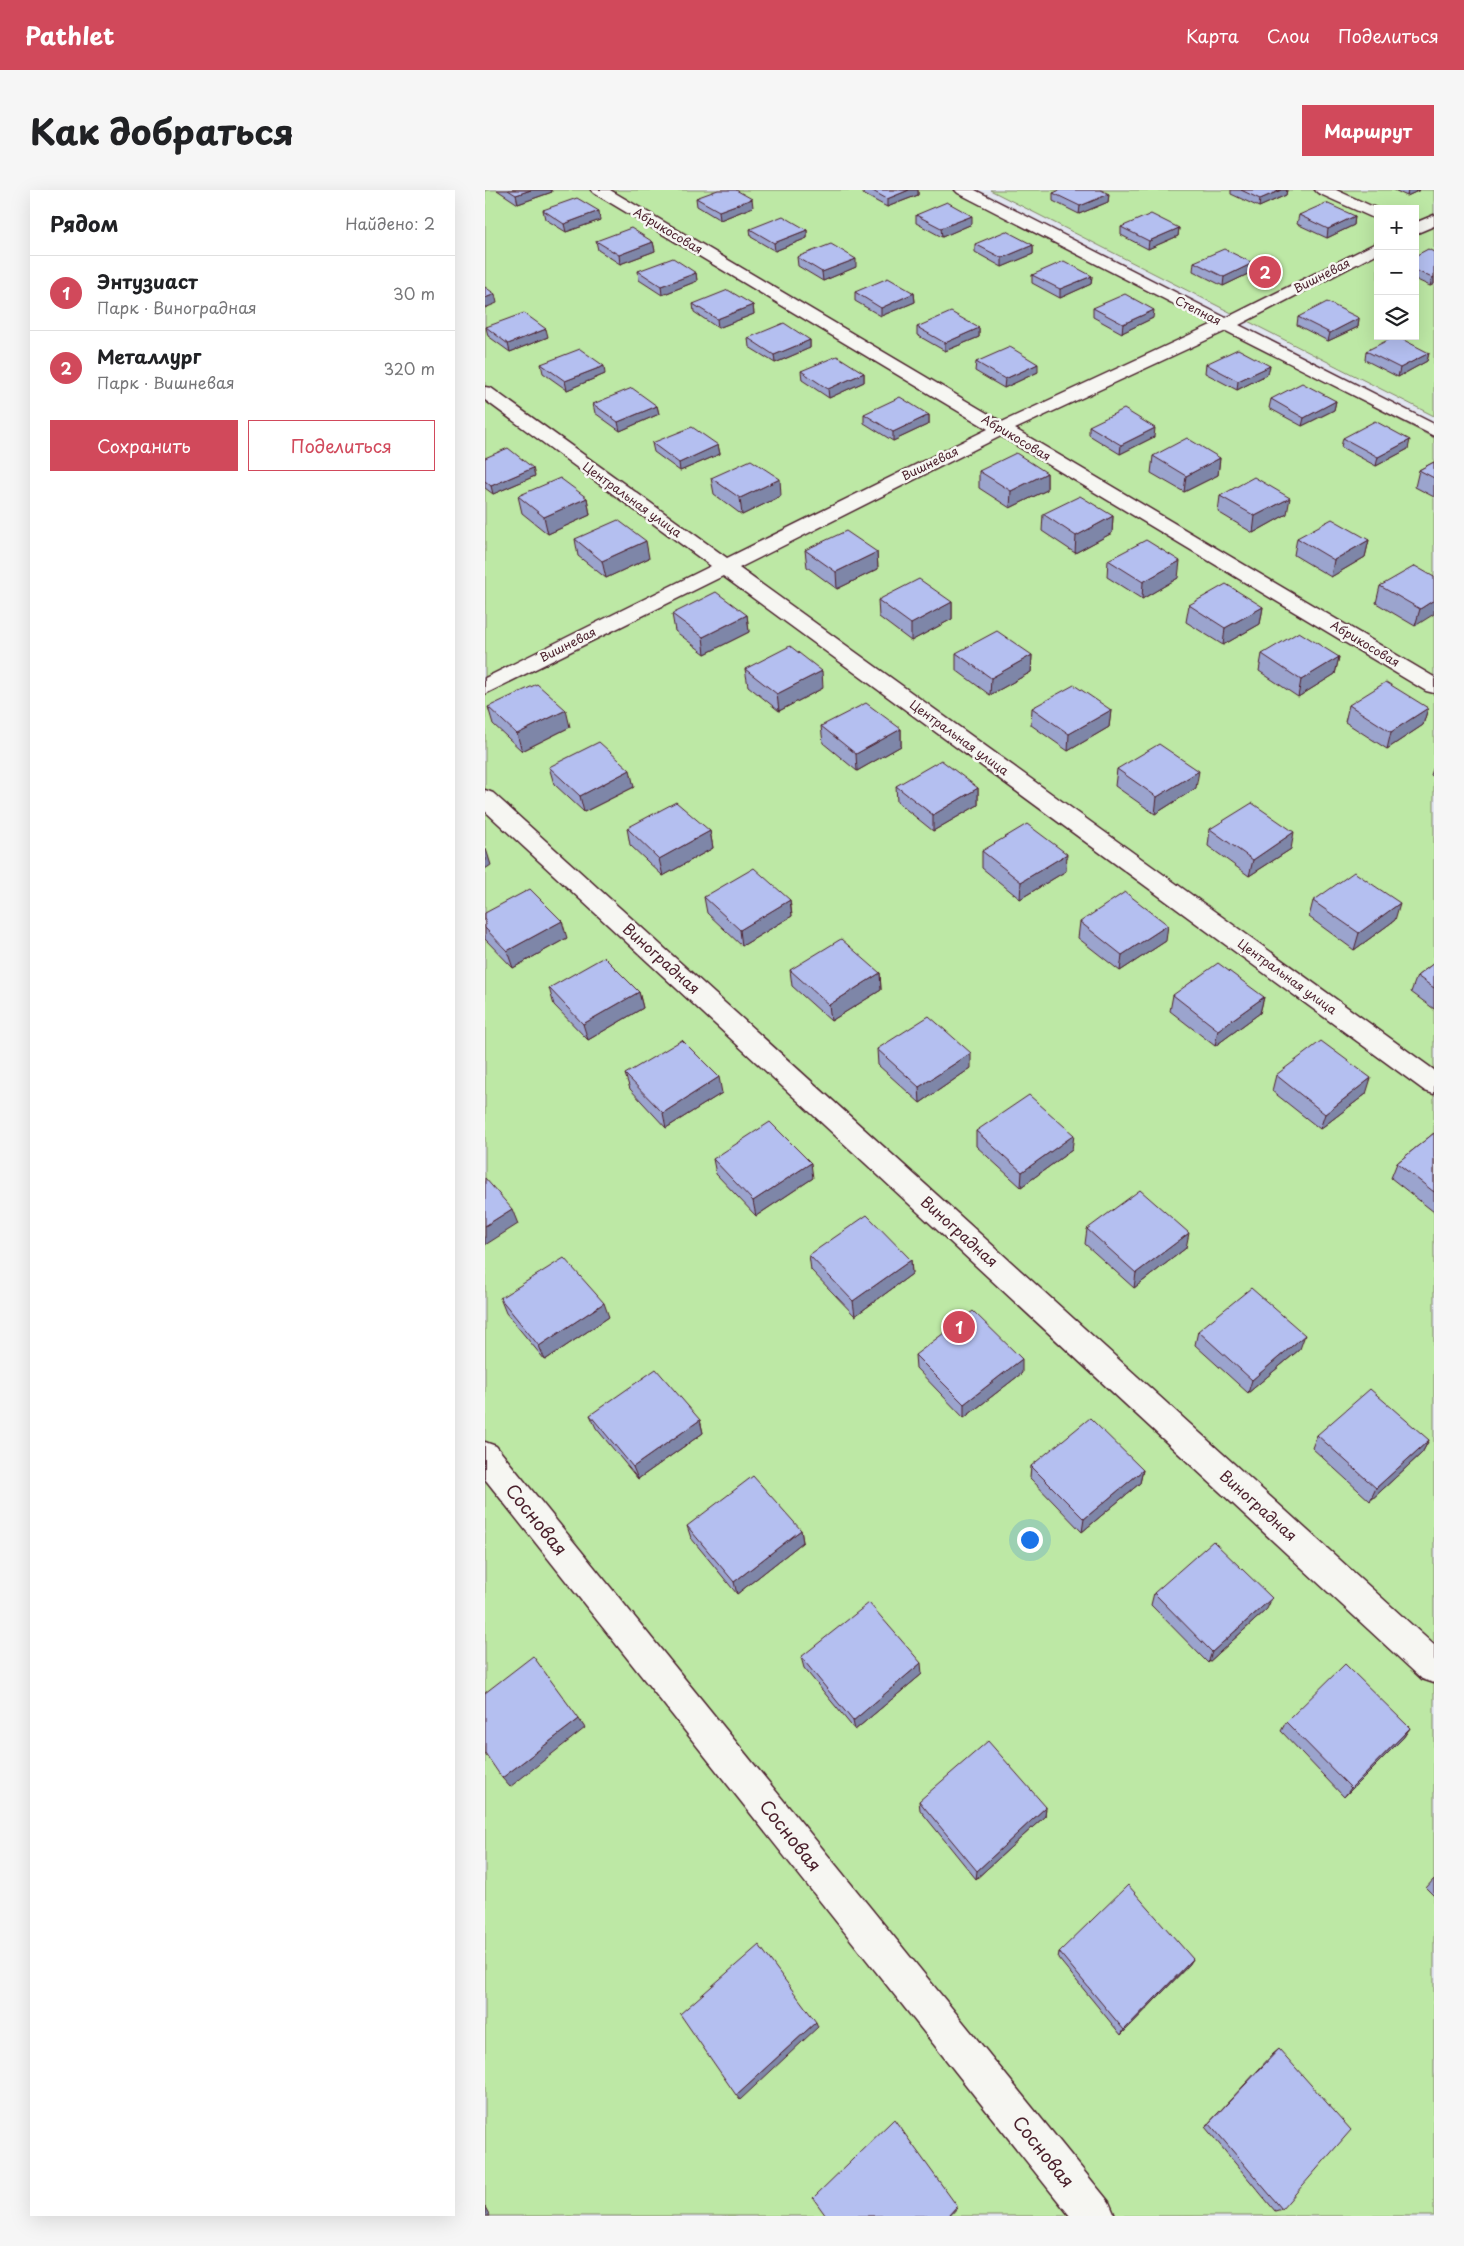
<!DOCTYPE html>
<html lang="ru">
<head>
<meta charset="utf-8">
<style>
	body { margin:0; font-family:"Playpen Sans",sans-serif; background:#f6f6f6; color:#202124 }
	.controls { position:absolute; right:15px; top:15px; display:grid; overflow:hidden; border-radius:0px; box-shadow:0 5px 20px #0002 }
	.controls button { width:45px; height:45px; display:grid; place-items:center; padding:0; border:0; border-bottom:1px solid #e0e0e0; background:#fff; color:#202124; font:25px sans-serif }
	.you { position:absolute; left:544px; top:1349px; width:18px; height:18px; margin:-12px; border:4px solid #fff; border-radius:50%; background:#1a73e8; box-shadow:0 0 0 8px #1a73e833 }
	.badge { display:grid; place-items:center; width:32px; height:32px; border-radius:50%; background:#d1495b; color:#fff; font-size:16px; font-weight:700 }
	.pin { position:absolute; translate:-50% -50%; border:2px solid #fff; box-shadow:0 1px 5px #0006 }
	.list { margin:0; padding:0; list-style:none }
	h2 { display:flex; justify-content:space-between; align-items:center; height:65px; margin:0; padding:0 20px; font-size:21px }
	h2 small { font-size:16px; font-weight:400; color:#757577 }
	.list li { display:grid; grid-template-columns:32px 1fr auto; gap:15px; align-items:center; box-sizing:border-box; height:75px; padding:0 20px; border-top:1px solid #e0e0e0 }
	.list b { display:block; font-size:19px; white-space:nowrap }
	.list p { margin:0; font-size:16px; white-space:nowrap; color:#757577 }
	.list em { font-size:16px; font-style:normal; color:#757577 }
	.actions { display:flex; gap:10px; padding:15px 20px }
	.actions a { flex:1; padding:11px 0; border:1px solid #d1495b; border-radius:0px; text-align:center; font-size:18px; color:#d1495b }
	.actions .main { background:#d1495b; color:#fff }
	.icon { flex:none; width:28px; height:28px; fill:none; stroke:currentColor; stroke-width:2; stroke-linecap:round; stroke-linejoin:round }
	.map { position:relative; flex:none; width:949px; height:2026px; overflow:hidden; border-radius:0px }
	header { display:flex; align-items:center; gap:30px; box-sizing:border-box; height:70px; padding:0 25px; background:#d1495b; color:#fff }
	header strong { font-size:24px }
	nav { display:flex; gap:28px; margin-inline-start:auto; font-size:18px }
	.intro { display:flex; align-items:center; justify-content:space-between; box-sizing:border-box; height:120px; padding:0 30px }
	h1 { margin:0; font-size:35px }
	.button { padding:12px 22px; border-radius:0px; background:#d1495b; color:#fff; font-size:18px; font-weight:700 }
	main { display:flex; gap:30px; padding:0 30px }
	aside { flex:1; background:#fff; border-radius:0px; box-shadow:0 5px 20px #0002 }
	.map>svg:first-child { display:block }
	.green { fill:#bde8a5; stroke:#848468; fill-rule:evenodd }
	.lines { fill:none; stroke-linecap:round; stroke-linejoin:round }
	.street-casing { stroke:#4a1f2b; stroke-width:3 }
	.street { fill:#f6f6f2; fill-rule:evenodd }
	.wall { fill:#9ba4ce; stroke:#4a1f2b }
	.shaded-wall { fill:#7e86a8; stroke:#4a1f2b }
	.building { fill:#b4bff0; stroke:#4a1f2b }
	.labels { text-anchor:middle; stroke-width:5; stroke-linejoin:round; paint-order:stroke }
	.far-street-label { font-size:12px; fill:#4a1f2b; stroke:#f6f6f2 }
	.street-label { font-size:15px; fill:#4a1f2b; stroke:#f6f6f2 }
	.near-street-label { font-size:18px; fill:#4a1f2b; stroke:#f6f6f2 }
</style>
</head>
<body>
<header>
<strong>Pathlet</strong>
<nav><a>Карта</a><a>Слои</a><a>Поделиться</a></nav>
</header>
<div class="intro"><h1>Как добраться</h1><a class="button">Маршрут</a></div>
<main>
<aside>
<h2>Рядом<small>Найдено: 2</small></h2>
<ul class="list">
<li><span class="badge">1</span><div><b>Энтузиаст</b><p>Парк · Виноградная</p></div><em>30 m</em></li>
<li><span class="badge">2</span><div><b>Металлург</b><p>Парк · Вишневая</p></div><em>320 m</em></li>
</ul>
<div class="actions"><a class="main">Сохранить</a><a>Поделиться</a></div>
</aside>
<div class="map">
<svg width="949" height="2026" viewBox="0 0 949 2026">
	<rect width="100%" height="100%" fill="#e2e6f1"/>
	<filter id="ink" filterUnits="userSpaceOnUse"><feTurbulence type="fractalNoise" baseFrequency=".02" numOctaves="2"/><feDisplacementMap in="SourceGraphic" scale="10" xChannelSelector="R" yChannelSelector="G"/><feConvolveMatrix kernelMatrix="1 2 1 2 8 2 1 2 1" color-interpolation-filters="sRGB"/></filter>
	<g filter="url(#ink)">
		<path class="green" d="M0 0H468L949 248V2026H0Z
			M505 0H949V226ZM893 19H930V146H893Z"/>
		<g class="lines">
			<g class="street-casing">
				<path id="street" d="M106 0H125L517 232 728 134 473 3 470 0H490L741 128 893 52V63L754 135 949 234V246L741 141 530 239 949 487V503L941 501 516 246 254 378 949 880V904L940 901 238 386 0 504V488L226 376 0 210V197L6 198 242 368 503 239 109 3Z
					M830 0H851L893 19V30L833 3Z
					M949 25V36L930 44V33Z
					M0 600 8 603 949 1455V1493L937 1489 0 621Z
					M0 1252 11 1256 624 2012 630 2026H585L0 1289Z"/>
			</g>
			<use href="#street" class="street"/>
		</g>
		<path class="wall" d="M12 0H66L67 2 33 14Z
			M378 0H433V5L402 17 378 4Z
			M746 0H802L801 5 774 17 746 4Z
			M909 0H935L922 6Z
			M568 3 624 4 623 12 594 24 568 11Z
			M211 8 268 17 235 30 212 16Z
			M58 20 115 30 81 42 60 29Z
			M431 25 487 34 457 47 431 33Z
			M814 25 870 26 869 35 842 48 812 34Z
			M636 37 694 38 693 46 663 59 636 45Z
			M265 39 322 40V48L290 61 266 47Z
			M111 51 168 52 170 61 135 74 113 60Z
			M490 54 548 55V64L517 77 490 62Z
			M949 62V94L945 96 930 89V66Z
			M312 67 371 77 338 91 313 76Z
			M709 72 768 73 767 82 738 96 708 81Z
			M153 81 211 83 212 91 177 105 154 90Z
			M547 85 607 86 606 94 575 108 547 93Z
			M370 102 429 103 430 112 396 126 370 111Z
			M208 114 268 115 269 124 233 138 209 122Z
			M608 118 668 128 637 143 608 127Z
			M813 127 874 128 873 137 843 151 812 135Z
			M1 137 63 147 25 162 3 146Z
			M432 137 494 138V147L460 161 432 145Z
			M263 148 325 150V158L290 173 264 157Z
			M881 161 944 163 942 171 913 187 880 170Z
			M491 172 553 182 519 198 490 181Z
			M56 174 120 184 82 200 58 183Z
			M721 174 785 176 783 184 752 200 720 183Z
			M316 181 379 183V192L344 208 317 190Z
			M786 209 851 211 849 220 817 236 784 218Z
			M108 214 172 216 174 224 135 241 110 223Z
			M379 224 444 225V234L408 251 379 233Z
			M604 236 669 247 635 264 604 245Z
			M858 248 923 259 891 276 856 257Z
			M167 253 233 255 235 264 195 281 169 262Z
			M668 266 735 268 733 285 699 302 666 283Z
			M0 268 50 286 8 304 0 298Z
			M949 272V307L930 297 934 280Z
			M494 281 562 283V300L525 318 494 298Z
			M226 288 296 306 257 325 229 304Z
			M33 306 102 308 105 325 63 344 37 323Z
			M735 306 802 324 768 343 733 322Z
			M558 324 628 326 627 343 590 363 557 341Z
			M812 348 884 350 880 367 846 387 809 365Z
			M90 349 164 368 121 388 93 366Z
			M320 360 392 362 393 379 352 399 322 377Z
			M623 370 693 388 657 409 622 387Z
			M949 387 930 436 891 413 895 396Z
			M393 410 467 412V429L426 451 394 427Z
			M704 415 778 417 775 434 738 455 701 432Z
			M187 424 262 425 264 442 220 464 190 441Z
			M471 463 547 465 546 482 505 505 471 480Z
			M777 464 854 467 850 484 813 507 774 481Z
			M260 479 338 498 294 521 263 496Z
			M864 515 943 518 938 535 902 559 860 532Z
			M3 517 85 537 37 561 8 534Z
			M547 518 626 520 624 537 583 561 546 535Z
			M336 536 416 539V556L372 581 338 553Z
			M949 576V587L946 585Z
			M64 577 149 597 99 622 69 594Z
			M632 579 711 598 670 624 630 596Z
			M411 596 493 598V615L448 641 412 612Z
			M142 638 225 641 228 658 178 686 145 655Z
			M725 639 806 659 764 686 723 656Z
			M497 661 581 681 535 709 497 678Z
			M219 707 305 710 307 726 257 756 222 723Z
			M828 711 910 730 869 760 824 727Z
			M0 723 82 748 28 778 0 749Z
			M595 732 681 751 635 781 593 748Z
			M949 773V819L926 802 932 786Z
			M305 780 395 783 396 800 346 831 307 796Z
			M64 798 154 802 158 818 103 850 69 815Z
			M688 805 779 807 775 823 730 856 685 821Z
			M392 859 486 878 435 913 393 875Z
			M140 884 237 903 181 938 145 899Z
			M791 885 881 904 835 939 787 901Z
			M491 941 587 960 536 997 491 956Z
			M949 943V1022L906 988 912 973Z
			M228 969 328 988 271 1026 231 984Z
			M602 1039 701 1058 649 1098 600 1054Z
			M324 1065 426 1070 427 1084 370 1126 326 1080Z
			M15 1108 124 1127 60 1170 21 1123Z
			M713 1141 815 1159 763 1203 710 1155Z
			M430 1165 537 1183 479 1228 431 1178Z
			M105 1225 215 1230 218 1243 153 1289 111 1238Z
			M832 1245 944 1250 937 1263 885 1311 827 1258Z
			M546 1276 658 1280 655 1293 597 1342 545 1288Z
			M202 1336 316 1340 318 1352 252 1404 206 1348Z
			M669 1403 782 1419 723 1473 666 1415Z
			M316 1467 437 1484 370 1540 319 1478Z
			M801 1532 925 1538 918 1548 859 1607 796 1541Z
			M434 1611 561 1617 560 1626 491 1689 435 1620Z
			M949 1689V1706L941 1698Z
			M574 1762 708 1769 704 1775 636 1845 573 1768Z
			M794 1859 797 2019 790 2021 720 1937 788 1864Z"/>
		<path class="shaded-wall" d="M46 0H66L67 2 33 14 31 5Z
			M424 0H433V5L402 17V9Z
			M796 0H802L801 5 774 17 775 9Z
			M923 0H935L922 6Z
			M624 4 623 12 594 24 595 16Z
			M267 9 268 17 235 30 234 21Z
			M114 21 115 30 81 42 79 34Z
			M487 26V34L457 47 456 38Z
			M870 26 869 35 842 48 843 39Z
			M694 38 693 46 663 59 664 51Z
			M322 40V48L290 61 289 53Z
			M168 52 170 61 135 74 134 65Z
			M548 55V64L517 77V68Z
			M371 69V77L338 91 337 82Z
			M768 73 767 82 738 96 739 87Z
			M211 83 212 91 177 105 176 96Z
			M607 86 606 94 575 108V99Z
			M949 87V94L945 96 947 88Z
			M429 103 430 112 396 126V118Z
			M10 104 12 113 0 118V108Z
			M268 115 269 124 233 138 232 129Z
			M669 120 668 128 637 143 638 134Z
			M874 128 873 137 843 151 845 143Z
			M494 138V147L460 161V153Z
			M61 139 63 147 25 162 23 154Z
			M325 150V158L290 173 289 165Z
			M944 163 942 171 913 187 915 178Z
			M553 174V182L519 198 520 189Z
			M119 176 120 184 82 200 80 191Z
			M785 176 783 184 752 200 753 191Z
			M379 183V192L344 208 343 199Z
			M851 211 849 220 817 236 819 228Z
			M172 216 174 224 135 241 133 232Z
			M444 225V234L408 251V242Z
			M670 238 669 247 635 264 636 255Z
			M925 250 923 259 891 276 893 267Z
			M233 255 235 264 195 281 194 273Z
			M735 268 733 285 699 302 701 286Z
			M48 278 50 286 8 304 6 296Z
			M562 283V300L525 318 526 301Z
			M295 289 296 306 257 325 255 308Z
			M102 308 105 325 63 344 59 327Z
			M805 308 802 324 768 343 770 326Z
			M628 326 627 343 590 363 591 346Z
			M884 350 880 367 846 387 849 370Z
			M161 351 164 368 121 388 117 371Z
			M392 362 393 379 352 399 351 382Z
			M695 371 693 388 657 409 658 392Z
			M949 410V424L930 436 935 419Z
			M467 412V429L426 451V434Z
			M778 417 775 434 738 455 740 438Z
			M262 425 264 442 220 464 218 447Z
			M547 465 546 482 505 505 506 488Z
			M854 467 850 484 813 507 816 490Z
			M337 481 338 498 294 521 292 504Z
			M943 518 938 535 902 559 906 542Z
			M81 520 85 537 37 561 32 544Z
			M626 520 624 537 583 561 584 544Z
			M416 539V556L372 581 371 564Z
			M145 580 149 597 99 622 95 606Z
			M714 581 711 598 670 624 672 607Z
			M493 598V615L448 641V625Z
			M225 641 228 658 178 686 174 669Z
			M809 642 806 659 764 686 768 670Z
			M0 659H1L6 675 0 679Z
			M582 664 581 681 535 709 536 692Z
			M305 710 307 726 257 756 255 740Z
			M915 713 910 730 869 760 874 743Z
			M77 731 82 748 28 778 22 761Z
			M683 735 681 751 635 781 637 765Z
			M395 783 396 800 346 831 344 815Z
			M154 802 158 818 103 850 98 834Z
			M779 807 775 823 730 856 733 840Z
			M486 863V878L435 913 434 897Z
			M234 887 237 903 181 938 178 923Z
			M886 888 881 904 835 939 840 924Z
			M589 945 587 960 536 997 537 982Z
			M326 973 328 988 271 1026 268 1011Z
			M27 1019 33 1034 0 1055V1036Z
			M704 1043 701 1058 649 1098 651 1083Z
			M426 1070 427 1084 370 1126 368 1111Z
			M119 1113 124 1127 60 1170 54 1156Z
			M820 1145 815 1159 763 1203 767 1190Z
			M537 1169V1183L479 1228V1214Z
			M215 1230 218 1243 153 1289 148 1277Z
			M944 1250 937 1263 885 1311 891 1298Z
			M658 1280 655 1293 597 1342 599 1329Z
			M316 1340 318 1352 252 1404 249 1392Z
			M787 1408 782 1419 723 1473 727 1462Z
			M436 1473 437 1484 370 1540 368 1531Z
			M94 1529 100 1538 25 1597 17 1588Z
			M925 1538 918 1548 859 1607 866 1598Z
			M561 1617 560 1626 491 1689 492 1681Z
			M708 1769 704 1775 636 1845 639 1840Z
			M331 1832 333 1837 255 1910 251 1905Z
			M472 2016V2018L465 2026H463Z
			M0 2017 5 2026H0Z"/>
		<path class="building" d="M23 0H46L31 5Z
			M233 0H251L267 9 234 21 211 8Z
			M386 0H424L402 9Z
			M575 0H616L624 4 595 16 568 3Z
			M756 0H796L775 9Z
			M92 8 114 21 79 34 58 20Z
			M462 12 487 26 456 38 431 25Z
			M841 13 870 26 843 39 814 25Z
			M666 24 694 38 664 51 636 37Z
			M298 26 322 40 289 53 265 39Z
			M146 38 168 52 134 65 111 51Z
			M521 41 548 55 517 68 490 54Z
			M346 54 371 69 337 82 312 67Z
			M739 59 768 73 739 87 709 72Z
			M943 59 949 62V87L947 88 930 80V66Z
			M188 68 211 83 176 96 153 81Z
			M579 71 607 86 575 99 547 85Z
			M403 88 429 103 396 118 370 102Z
			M0 97 10 104 0 108Z
			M243 100 268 115 232 129 208 114Z
			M640 104 669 120 638 134 608 118Z
			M842 112 874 128 845 143 813 127Z
			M466 122 494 138 460 153 432 137Z
			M39 123 61 139 23 154 1 137Z
			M299 133 325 150 289 165 263 148Z
			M911 146 944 163 915 178 881 161Z
			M525 157 553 174 520 189 491 172Z
			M95 159 119 176 80 191 56 174Z
			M753 159 785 176 753 191 721 174Z
			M352 166 379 183 343 199 316 181Z
			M817 193 851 211 819 228 786 209Z
			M147 198 172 216 133 232 108 214Z
			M415 207 444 225 408 242 379 224Z
			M639 219 670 238 636 255 604 236Z
			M890 231 925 250 893 267 858 248Z
			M207 237 233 255 194 273 167 253Z
			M702 248 735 268 701 286 668 266Z
			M23 258 48 278 6 296 0 291V268Z
			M531 263 562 283 526 301 494 281Z
			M266 270 295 289 255 308 226 288Z
			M949 272V288L934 280Z
			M769 287 805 308 770 326 735 306Z
			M75 288 102 308 59 327 33 306Z
			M595 306 628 326 591 346 558 324Z
			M847 329 884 350 849 370 812 348Z
			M133 330 161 351 117 371 90 349Z
			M361 341 392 362 351 382 320 360Z
			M661 350 695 371 658 392 623 370Z
			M930 376 949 387V410L935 419 895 396Z
			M434 389 467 412 426 434 393 410Z
			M741 394 778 417 740 438 704 415Z
			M231 402 262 425 218 447 187 424Z
			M512 441 547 465 506 488 471 463Z
			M814 442 854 467 816 490 777 464Z
			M305 456 337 481 292 504 260 479Z
			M901 492 943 518 906 542 864 515Z
			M52 494 81 520 32 544 3 517Z
			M589 495 626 520 584 544 547 518Z
			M381 513 416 539 371 564 336 536Z
			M114 552 145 580 95 606 64 577Z
			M674 554 714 581 672 607 632 579Z
			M456 570 493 598 448 625 411 596Z
			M191 612 225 641 174 669 142 638Z
			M767 613 809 642 768 670 725 639Z
			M542 634 582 664 536 692 497 661Z
			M269 678 305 710 255 740 219 707Z
			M869 682 915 713 874 743 828 711Z
			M45 699 77 731 22 761 0 738V723Z
			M640 702 683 735 637 765 595 732Z
			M356 749 395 783 344 815 305 780Z
			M119 767 154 802 98 834 64 798Z
			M733 773 779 807 733 840 688 805Z
			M949 773V798L932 786Z
			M444 826 486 863 434 897 392 859Z
			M197 850 234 887 178 923 140 884Z
			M836 851 886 888 840 924 791 885Z
			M544 905 589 945 537 982 491 941Z
			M285 932 326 973 268 1011 228 969Z
			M949 943V1002L912 973Z
			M0 988 27 1019 0 1036Z
			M655 1000 704 1043 651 1083 602 1039Z
			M382 1025 426 1070 368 1111 324 1065Z
			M79 1068 119 1113 54 1156 15 1108Z
			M766 1098 820 1145 767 1190 713 1141Z
			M488 1121 537 1169 479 1214 430 1165Z
			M171 1179 215 1230 148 1277 105 1225Z
			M885 1199 944 1250 891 1298 832 1245Z
			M605 1228 658 1280 599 1329 546 1276Z
			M268 1286 316 1340 249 1392 202 1336Z
			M728 1351 787 1408 727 1462 669 1403Z
			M384 1413 436 1473 368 1531 316 1467Z
			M48 1466 94 1529 17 1588 0 1563V1503Z
			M860 1474 925 1538 866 1598 801 1532Z
			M503 1551 561 1617 492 1681 434 1611Z
			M643 1695 708 1769 639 1840 574 1762Z
			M274 1755 331 1832 251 1905 195 1824Z
			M794 1859 866 1940 797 2019 724 1933Z
			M409 1929 472 2016 463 2026H341L328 2008Z"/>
	</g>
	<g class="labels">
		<g class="far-street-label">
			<text transform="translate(183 41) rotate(31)" y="4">Абрикосовая</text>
			<text transform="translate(837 86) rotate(-27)" y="4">Вишневая</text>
			<text transform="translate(713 121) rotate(27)" y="4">Степная</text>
			<text transform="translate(531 248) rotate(31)" y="4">Абрикосовая</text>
			<text transform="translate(445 274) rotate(-26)" y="4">Вишневая</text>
			<text transform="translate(147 310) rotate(36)" y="4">Центральная улица</text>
			<text transform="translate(880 454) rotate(31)" y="4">Абрикосовая</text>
			<text transform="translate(83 455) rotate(-27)" y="4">Вишневая</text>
			<text transform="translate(474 548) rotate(36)" y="4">Центральная улица</text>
			<text transform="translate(802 787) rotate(36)" y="4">Центральная улица</text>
		</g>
		<g class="street-label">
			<text transform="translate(176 769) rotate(42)" y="5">Виноградная</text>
			<text transform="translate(474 1042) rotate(42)" y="5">Виноградная</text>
			<text transform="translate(773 1316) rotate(42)" y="5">Виноградная</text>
		</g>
		<g class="near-street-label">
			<text transform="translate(51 1330) rotate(51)" y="6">Сосновая</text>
			<text transform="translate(305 1646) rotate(51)" y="6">Сосновая</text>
			<text transform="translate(558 1962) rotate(51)" y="6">Сосновая</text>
		</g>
	</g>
</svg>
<div class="controls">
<button>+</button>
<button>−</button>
<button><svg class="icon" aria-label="layers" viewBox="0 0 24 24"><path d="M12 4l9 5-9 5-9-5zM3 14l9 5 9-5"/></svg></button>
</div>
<div class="you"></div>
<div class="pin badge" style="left:474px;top:1137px">1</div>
<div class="pin badge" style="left:780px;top:82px">2</div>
</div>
</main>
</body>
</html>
